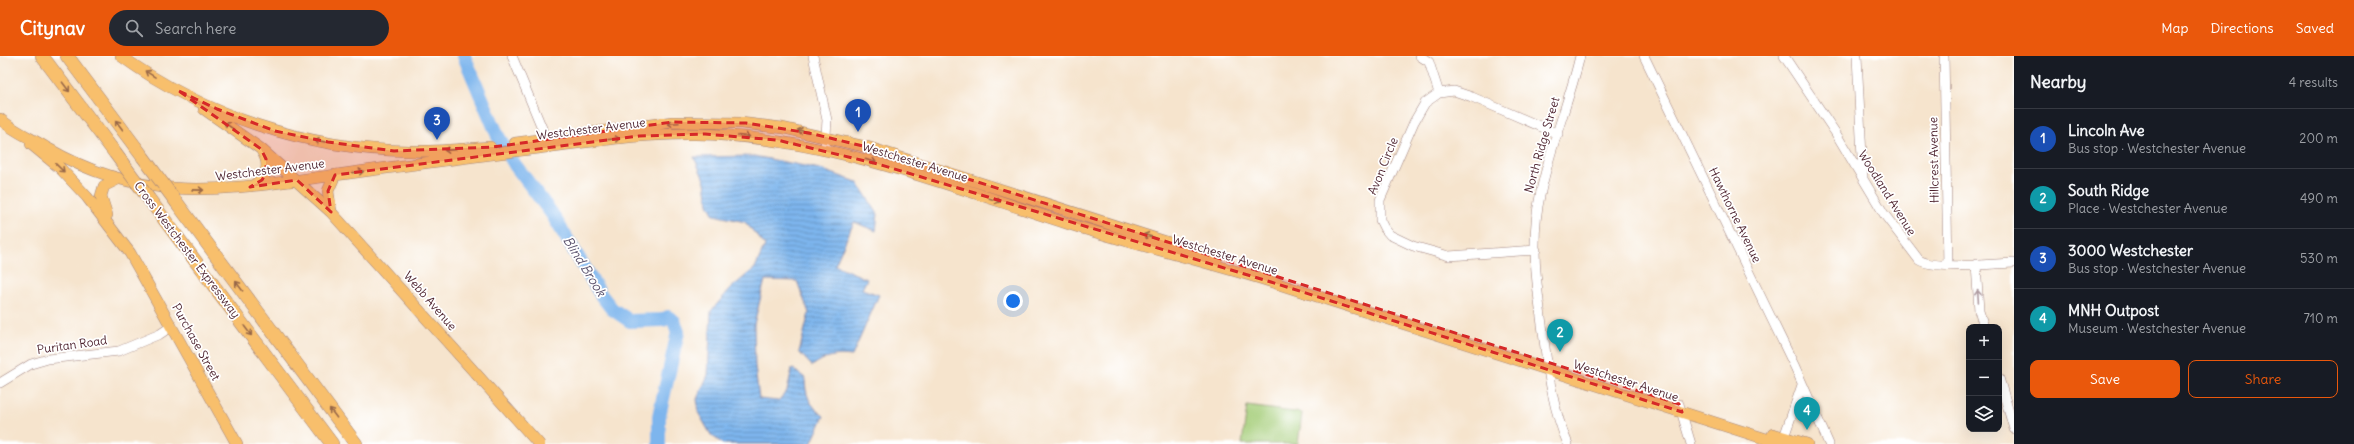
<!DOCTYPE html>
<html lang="en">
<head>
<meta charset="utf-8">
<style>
	body { margin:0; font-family:Delius,sans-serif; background:#242831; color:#f1f3f6 }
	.controls { position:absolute; right:12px; bottom:12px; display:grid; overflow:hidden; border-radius:8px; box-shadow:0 4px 16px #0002 }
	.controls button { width:36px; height:36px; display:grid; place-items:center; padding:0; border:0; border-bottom:1px solid #363941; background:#171b24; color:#f1f3f6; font:20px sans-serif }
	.you { position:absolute; left:1013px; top:245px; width:14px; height:14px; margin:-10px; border:3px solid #fff; border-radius:50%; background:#1a73e8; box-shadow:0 0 0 6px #1a73e833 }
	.badge { display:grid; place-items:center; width:26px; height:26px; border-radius:50%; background:#ea580c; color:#fff; font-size:13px; font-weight:700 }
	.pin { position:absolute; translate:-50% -33px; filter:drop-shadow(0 1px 2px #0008) }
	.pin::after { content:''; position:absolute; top:21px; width:14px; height:12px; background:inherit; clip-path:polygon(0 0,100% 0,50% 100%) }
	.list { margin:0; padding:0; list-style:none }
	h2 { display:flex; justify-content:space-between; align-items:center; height:52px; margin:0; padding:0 16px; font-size:17px }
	h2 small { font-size:13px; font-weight:400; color:#9ea1a6 }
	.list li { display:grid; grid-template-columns:26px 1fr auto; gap:12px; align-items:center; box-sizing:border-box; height:60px; padding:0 16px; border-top:1px solid #363941 }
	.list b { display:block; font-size:15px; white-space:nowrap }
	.list p { margin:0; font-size:13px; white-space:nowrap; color:#9ea1a6 }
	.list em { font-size:13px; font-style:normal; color:#9ea1a6 }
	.actions { display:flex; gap:8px; padding:12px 16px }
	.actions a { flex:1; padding:9px 0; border:1px solid #ea580c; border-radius:8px; text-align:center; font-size:14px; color:#ea580c }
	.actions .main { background:#ea580c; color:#fff }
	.icon { flex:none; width:22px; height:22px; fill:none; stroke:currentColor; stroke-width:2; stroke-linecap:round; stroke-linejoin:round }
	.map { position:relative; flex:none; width:2014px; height:388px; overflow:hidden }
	header { display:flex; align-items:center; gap:24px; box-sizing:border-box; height:56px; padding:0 20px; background:#ea580c; color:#fff }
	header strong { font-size:19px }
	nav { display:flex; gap:22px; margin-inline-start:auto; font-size:14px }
	.search { width:280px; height:36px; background:#242831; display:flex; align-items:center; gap:10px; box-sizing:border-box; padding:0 14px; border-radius:22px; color:#9ea1a6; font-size:15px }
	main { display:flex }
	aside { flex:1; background:#171b24 }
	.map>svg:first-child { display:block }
	.green { fill:#a5ce79; stroke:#787652 }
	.water { fill:url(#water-rules); stroke:#646a8c }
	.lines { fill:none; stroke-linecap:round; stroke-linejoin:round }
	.river { stroke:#7db5ed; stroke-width:14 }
	.minor-casing { stroke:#a0827c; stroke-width:10 }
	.major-casing { stroke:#a0827c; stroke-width:12 }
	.highway-casing { stroke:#a0827c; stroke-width:14 }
	.minor { stroke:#fff; stroke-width:9 }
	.major { stroke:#f8bf6c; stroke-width:11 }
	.highway { stroke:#f8bf6c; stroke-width:13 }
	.highway-bridge-casing { stroke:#a0827c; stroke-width:14; stroke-linecap:butt }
	.highway-bridge { stroke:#f8bf6c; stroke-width:13 }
	.oneway { stroke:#986748 }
	.oneway2 { stroke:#ae9aa0 }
	.marked { fill:#d62828; fill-opacity:0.2; stroke:#d62828; stroke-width:3; stroke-dasharray:8 5; stroke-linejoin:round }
	.labels { text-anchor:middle; stroke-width:3.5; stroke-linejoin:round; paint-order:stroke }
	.street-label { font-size:12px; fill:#4a1f2b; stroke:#fff }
	.water-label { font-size:13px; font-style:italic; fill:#5c546f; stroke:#fff }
</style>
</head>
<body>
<header>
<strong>Citynav</strong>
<div class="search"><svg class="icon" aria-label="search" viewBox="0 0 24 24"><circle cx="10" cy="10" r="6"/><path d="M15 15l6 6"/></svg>Search here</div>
<nav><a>Map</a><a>Directions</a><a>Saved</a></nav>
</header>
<main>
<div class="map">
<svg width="2014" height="388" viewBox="0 0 2014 388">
	<defs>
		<pattern id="water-rules" width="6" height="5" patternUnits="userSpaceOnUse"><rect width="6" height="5" fill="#7db5ed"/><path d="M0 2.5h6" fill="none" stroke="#6893c0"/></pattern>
	</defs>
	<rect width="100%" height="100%" fill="#fff"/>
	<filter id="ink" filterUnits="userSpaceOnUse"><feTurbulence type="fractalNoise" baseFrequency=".025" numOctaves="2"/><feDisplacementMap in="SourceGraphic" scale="8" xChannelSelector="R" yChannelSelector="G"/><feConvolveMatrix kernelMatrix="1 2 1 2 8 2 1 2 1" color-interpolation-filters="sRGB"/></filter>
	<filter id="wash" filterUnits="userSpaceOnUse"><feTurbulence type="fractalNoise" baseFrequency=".012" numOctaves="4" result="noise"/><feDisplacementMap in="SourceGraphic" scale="16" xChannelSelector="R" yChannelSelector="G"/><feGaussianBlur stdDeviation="0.9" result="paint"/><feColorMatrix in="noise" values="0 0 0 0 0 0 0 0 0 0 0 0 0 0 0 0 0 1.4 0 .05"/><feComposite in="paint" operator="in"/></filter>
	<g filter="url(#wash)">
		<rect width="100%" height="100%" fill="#f6e4cd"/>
		<path class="green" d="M1247 350 1302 357 1298 388H1242Z"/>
		<path class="water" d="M754 100 820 113 857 126 878 158 876 175 854 166 835 209 867 223 862 233 879 239 852 300C835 298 826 300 812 310L799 296 809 257 797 225 765 224 754 268 755 310 759 343 778 345 787 335 792 312 805 322C805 339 810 350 824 360L811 388H723L711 379 699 358 697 343 708 319 711 255 731 232 755 212 765 189 745 166 714 159 708 148 705 126 694 101Z"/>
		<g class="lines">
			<path class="river" d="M464 0 498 80 515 109 552 158 601 239 612 253 630 265 663 264 668 261 674 265 678 276 659 360V388"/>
		</g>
	</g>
	<g filter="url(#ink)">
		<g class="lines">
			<g class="minor-casing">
				<path id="minor" d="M512 0 542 72 546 90
					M813 0 827 64 825 94
					M1420 0 1429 6 1439 37
					M1644 0 1795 311 1829 388
					M1784 0 1835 76 1884 158 1919 204C1936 214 1992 208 2014 207
					M1857 0 1863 121
					M1944 0 1948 209
					M1536 194 1449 200 1413 190 1390 179 1384 172 1380 164V144L1414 66 1425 47 1439 37 1454 35 1472 41 1558 78
					M1976 208 1979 255 1984 271
					M1999 322 2014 373
					M0 327 31 308 48 303 119 295 160 278 172 270
					M1679 348 1691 388
					M1787 385 1784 381 1802 329
					M1568 388C1552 352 1548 315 1543 276 1537 232 1530 184 1540 140 1549 93 1569 47 1580 0"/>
			</g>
			<g class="major-casing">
				<path id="major" d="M121 0C204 60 307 93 409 95 436 96 463 93 490 91
					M204 53 261 93 331 156 539 388
					M0 63C15 76 31 82 47 92 149 151 227 133 336 119 406 109 477 100 547 91 596 85 645 77 695 78 826 80 949 130 1072 169 1137 189 1204 205 1269 225 1440 278 1611 333 1782 388
					M515 87 672 66 741 67 783 72 867 91 1217 202
					M31 88 59 111 87 141 130 197 237 388
					M252 130C267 122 271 109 262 95
					M331 155 328 135 335 119
					M107 159 101 140 104 130 118 123
					M1773 378 1807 388"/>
			</g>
			<g class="highway-casing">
				<path id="highway" d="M42 0 115 97
					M67 0 143 101
					M149 143 332 388
					M177 147 356 388"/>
			</g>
			<use href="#minor" class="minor"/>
			<use href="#major" class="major"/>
			<use href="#highway" class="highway"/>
			<g class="highway-bridge-casing">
				<path id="highway-bridge" d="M115 97 149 143
					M143 101 177 147"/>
			</g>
			<use href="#highway-bridge" class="highway-bridge"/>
		</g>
		<defs><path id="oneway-shaft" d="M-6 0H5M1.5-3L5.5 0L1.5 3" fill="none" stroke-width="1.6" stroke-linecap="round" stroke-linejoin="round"/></defs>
		<g class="oneway">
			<use href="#oneway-shaft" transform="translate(150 18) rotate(-148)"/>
			<use href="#oneway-shaft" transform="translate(66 31) rotate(53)"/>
			<use href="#oneway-shaft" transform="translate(673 67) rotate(177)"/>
			<use href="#oneway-shaft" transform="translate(119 69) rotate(-127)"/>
			<use href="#oneway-shaft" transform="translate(229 70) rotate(-145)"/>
			<use href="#oneway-shaft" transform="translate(803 75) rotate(-169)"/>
			<use href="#oneway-shaft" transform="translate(744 80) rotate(5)"/>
			<use href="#oneway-shaft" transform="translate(614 83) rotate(-6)"/>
			<use href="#oneway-shaft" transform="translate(320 85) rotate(-169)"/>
			<use href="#oneway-shaft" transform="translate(450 94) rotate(176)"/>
			<use href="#oneway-shaft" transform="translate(871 105) rotate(17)"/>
			<use href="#oneway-shaft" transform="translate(60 112) rotate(44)"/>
			<use href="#oneway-shaft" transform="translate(358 116) rotate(-7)"/>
			<use href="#oneway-shaft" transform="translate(198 134) rotate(1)"/>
			<use href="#oneway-shaft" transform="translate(995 144) rotate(18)"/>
			<use href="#oneway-shaft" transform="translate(1149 180) rotate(-163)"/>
			<use href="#oneway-shaft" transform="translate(239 230) rotate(-127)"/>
			<use href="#oneway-shaft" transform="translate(248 275) rotate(53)"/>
			<use href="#oneway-shaft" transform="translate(333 357) rotate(-127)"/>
		</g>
		<use class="oneway2" href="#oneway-shaft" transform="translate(1978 240) rotate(-94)"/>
	</g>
	<path class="marked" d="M179 35 217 53 275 75 328 86 394 95 493 91 672 66 746 67 809 77 867 91 1664 343 1679 348 1682 356 1271 226 878 108 777 84 705 78 639 80 335 119 328 135 331 156 297 124 250 131 262 124 266 117V103L261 93Z"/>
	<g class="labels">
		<g class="street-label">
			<text transform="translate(591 73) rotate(-7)" y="4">Westchester Avenue</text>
			<text transform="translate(1542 89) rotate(-74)" y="4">North Ridge Street</text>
			<text transform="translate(1934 104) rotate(-91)" y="4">Hillcrest Avenue</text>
			<text transform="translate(915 106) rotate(17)" y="4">Westchester Avenue</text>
			<text transform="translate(1383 110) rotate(-68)" y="4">Avon Circle</text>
			<text transform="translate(270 114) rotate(-7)" y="4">Westchester Avenue</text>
			<text transform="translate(1887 137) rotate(58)" y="4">Woodland Avenue</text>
			<text transform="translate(1735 159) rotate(64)" y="4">Hawthorne Avenue</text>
			<text transform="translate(187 194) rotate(53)" y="4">Cross Westchester Expressway</text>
			<text transform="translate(1225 199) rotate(17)" y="4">Westchester Avenue</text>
			<text transform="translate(430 245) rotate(49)" y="4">Webb Avenue</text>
			<text transform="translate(196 286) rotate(61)" y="4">Purchase Street</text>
			<text transform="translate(72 289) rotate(-8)" y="4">Puritan Road</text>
			<text transform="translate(1626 325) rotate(18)" y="4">Westchester Avenue</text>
		</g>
		<g class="water-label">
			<text transform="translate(585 210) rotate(58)" y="5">Blind Brook</text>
		</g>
	</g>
</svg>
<div class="controls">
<button>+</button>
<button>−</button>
<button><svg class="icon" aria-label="layers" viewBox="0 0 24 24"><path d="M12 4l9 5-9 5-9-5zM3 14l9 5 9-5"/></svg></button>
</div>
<div class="you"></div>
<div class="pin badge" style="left:858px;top:76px;background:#1a4fb4">1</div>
<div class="pin badge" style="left:1560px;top:296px;background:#0f9aa8">2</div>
<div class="pin badge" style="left:437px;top:84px;background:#1a4fb4">3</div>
<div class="pin badge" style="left:1807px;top:374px;background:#0f9aa8">4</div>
</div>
<aside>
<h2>Nearby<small>4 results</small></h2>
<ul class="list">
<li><span class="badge" style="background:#1a4fb4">1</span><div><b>Lincoln Ave</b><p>Bus stop · Westchester Avenue</p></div><em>200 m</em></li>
<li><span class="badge" style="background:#0f9aa8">2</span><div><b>South Ridge</b><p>Place · Westchester Avenue</p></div><em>490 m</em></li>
<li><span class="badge" style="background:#1a4fb4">3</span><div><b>3000 Westchester</b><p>Bus stop · Westchester Avenue</p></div><em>530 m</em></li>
<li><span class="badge" style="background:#0f9aa8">4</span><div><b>MNH Outpost</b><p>Museum · Westchester Avenue</p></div><em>710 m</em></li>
</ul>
<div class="actions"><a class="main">Save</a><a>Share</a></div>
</aside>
</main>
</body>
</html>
